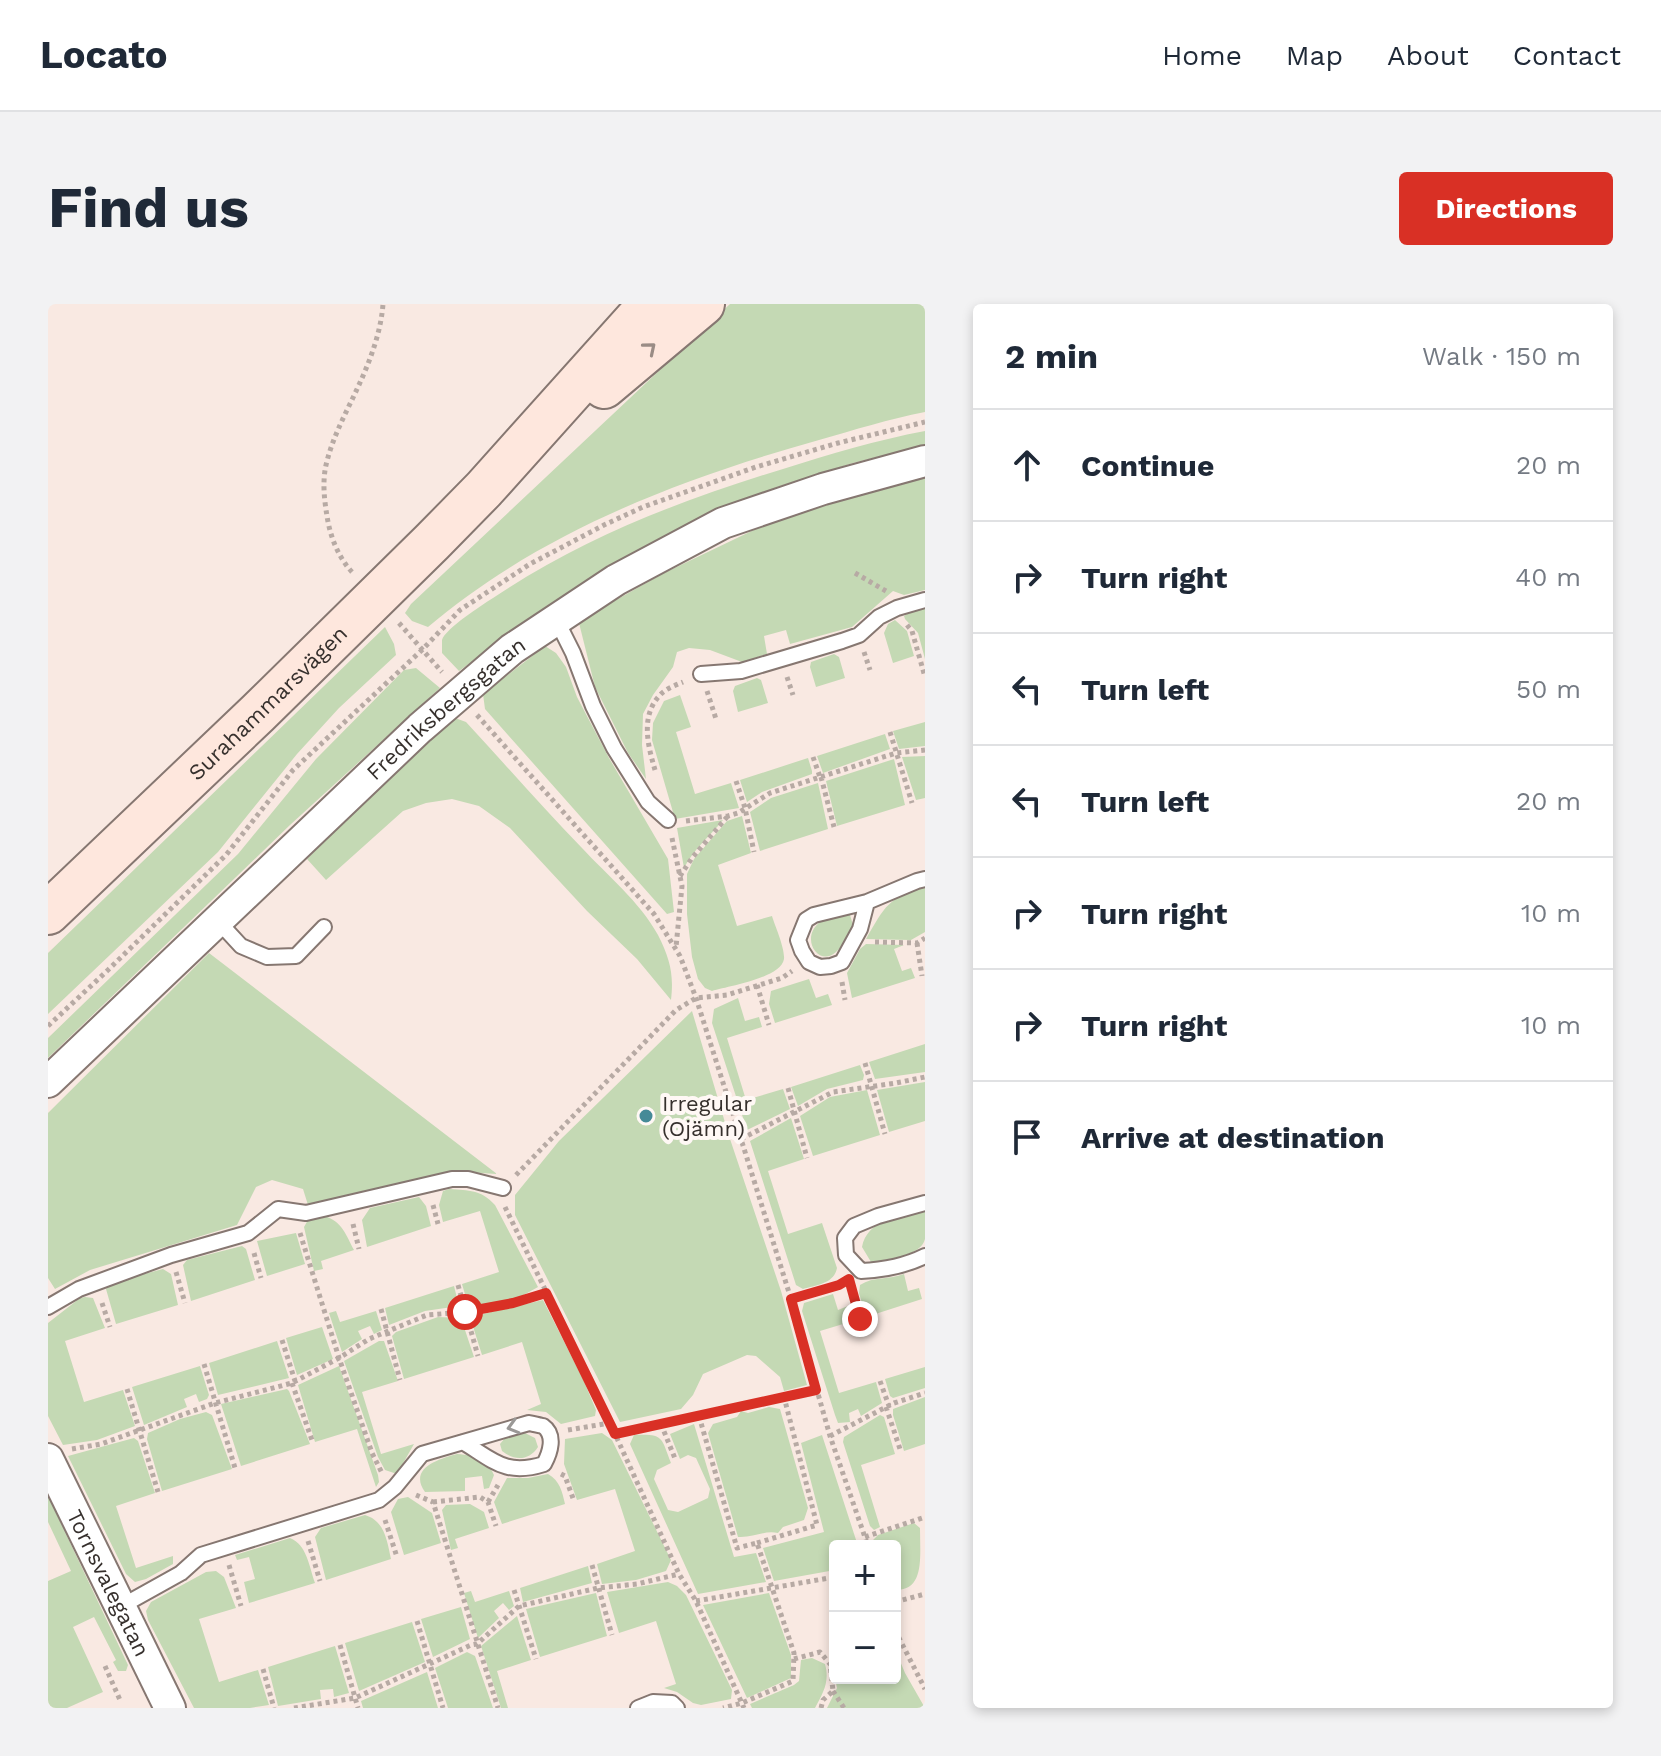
<!DOCTYPE html>
<html lang="en">
<head>
<meta charset="utf-8">
<style>
	body { margin:0; font-family:"Work Sans",sans-serif; background:#f2f2f3; color:#1f2937 }
	.controls { position:absolute; right:24px; bottom:24px; display:grid; overflow:hidden; border-radius:8px; box-shadow:0 4px 12px #0003 }
	.controls button { width:72px; height:72px; display:grid; place-items:center; padding:0; border:0; border-bottom:2px solid #e0e1e3; background:#fff; color:#1f2937; font:40px sans-serif }
	.stop { position:absolute; width:24px; height:24px; margin:-18px; border:6px solid #d93025; border-radius:50%; background:#fff }
	.stop.end { background:#d93025; border-color:#fff; box-shadow:0 2px 8px #0008 }
	.list { margin:0; padding:0; list-style:none }
	h2 { display:flex; justify-content:space-between; align-items:center; height:104px; margin:0; padding:0 32px; font-size:34px }
	h2 small { font-size:26px; font-weight:400; color:#747a83 }
	.list li { display:grid; grid-template-columns:52px 1fr auto; gap:24px; align-items:center; box-sizing:border-box; height:112px; padding:0 32px; border-top:2px solid #e0e1e3 }
	.list b { display:block; font-size:30px; white-space:nowrap }
	.list em { font-size:26px; font-style:normal; color:#747a83 }
	.icon { flex:none; width:44px; height:44px; fill:none; stroke:currentColor; stroke-width:2; stroke-linecap:round; stroke-linejoin:round }
	.map { position:relative; flex:none; width:877px; height:1404px; overflow:hidden; border-radius:8px }
	header { display:flex; align-items:center; gap:48px; box-sizing:border-box; height:112px; padding:0 40px; background:#fff; border-bottom:2px solid #e0e1e3 }
	header strong { font-size:38px }
	nav { display:flex; gap:44px; margin-inline-start:auto; font-size:28px }
	.intro { display:flex; align-items:center; justify-content:space-between; box-sizing:border-box; height:192px; padding:0 48px }
	h1 { margin:0; font-size:56px }
	.button { padding:20px 36px; border-radius:8px; background:#d93025; color:#fff; font-size:28px; font-weight:700 }
	main { display:flex; gap:48px; padding:0 48px }
	aside { flex:1; background:#fff; border-radius:8px; box-shadow:0 4px 12px #0003 }
	.map>svg:first-child { display:block }
	.green { fill:#c4d9b4 }
	.lines { fill:none; stroke-linecap:round; stroke-linejoin:round }
	.service-casing { stroke:#867771; stroke-width:18 }
	.minor-casing { stroke:#867771; stroke-width:34 }
	.secondary-casing { stroke:#867771; stroke-width:46 }
	.path { stroke:#b7aaa4; stroke-width:5; stroke-dasharray:4 4; stroke-linecap:butt }
	.service { stroke:#fff; stroke-width:14 }
	.minor { stroke:#fff; stroke-width:30 }
	.secondary { stroke:#fee7dd; stroke-width:42 }
	.oneway { stroke:#9a8c85 }
	.oneway2 { stroke:#9a9896 }
	.route { stroke:#d93025; stroke-width:10 }
	.poi-dot { fill:#458a97; stroke:#fff8f5; stroke-width:3 }
	.labels { text-anchor:middle; stroke-width:8; stroke-linejoin:round; paint-order:stroke }
	.street-label { font-size:22px; fill:#36302d; stroke:#fff8f5 }
	.poi-label { font-size:22px; fill:#36302d; stroke:#fff8f5; text-anchor:start }
</style>
</head>
<body>
<header>
<strong>Locato</strong>
<nav><a>Home</a><a>Map</a><a>About</a><a>Contact</a></nav>
</header>
<div class="intro"><h1>Find us</h1><a class="button">Directions</a></div>
<main>
<div class="map">
<svg width="877" height="1404" viewBox="0 0 877 1404">
	<rect width="100%" height="100%" fill="#f9e9e2"/>
	<path class="green" d="M682 0H877V108C841 115 806 126 771 136 632 175 492 228 380 323L364 317 357 309 363 300Z
		M877 127V141L805 159 729 183 637 222 556 266 486 312 411 367 394 349C394 348 394 337 394 336 397 325 434 301 445 294 534 234 633 196 735 165 782 150 829 136 877 127Z
		M877 174V286L856 291 845 287 804 323 742 340 738 326 716 332 719 350 694 358 662 346 641 344 629 348 625 363 605 391 595 410 594 441 598 475 580 449 547 383 531 319 545 309 614 270 712 223 790 197Z
		M873 304 877 305V355L870 329 857 315 856 312 865 306Z
		M847 316 859 327 866 352 845 359 836 329 840 320Z
		M337 323 346 340 348 351 291 404 249 450 170 548 0 710V649Z
		M497 342 508 349 518 363 529 393 561 454 620 555 626 608 619 610 437 405 435 390Z
		M786 350 791 353 797 374 768 383 762 363 763 358Z
		M368 364 392 384 242 521 0 754V734L190 550 268 455 356 366Z
		M709 374 713 376 720 399 690 408 685 387 687 382Z
		M632 391 643 423 628 428 647 490 683 479 691 504 627 515 604 436 605 419 616 397Z
		M407 414 418 418C457 460 494 503 534 544 559 571 592 598 610 631 622 655 626 670 623 696L589 655 539 607 462 524 431 502 404 495 378 499 355 507 278 576 259 555 350 463Z
		M877 418V442L851 445 845 427Z
		M837 430 842 445 775 469 769 452Z
		M877 452V494L868 496 854 453Z
		M760 454 764 467V470L714 488 699 498 692 476Z
		M846 455 857 501 789 522 778 477Z
		M770 479 780 525 712 547 702 508 723 494Z
		M694 512 703 549 670 561 689 622 724 612C727 622 737 644 736 655 733 674 681 682 664 687L657 684 650 675 644 653 639 610V570L646 555 679 517Z
		M675 516C662 532 645 546 636 564L629 524Z
		M877 582V628L863 636 818 635C837 602 840 594 877 582Z
		M796 609 802 611 805 621C800 629 795 642 788 648 771 664 751 634 772 618 779 613 788 611 796 609Z
		M818 640 856 641 846 645 854 667 863 664 867 674 804 694 799 669 812 645Z
		M161 649 449 870 404 867 260 901 255 885 224 876 208 883 189 921 42 966 7 985 0 974V809Z
		M761 675 768 694 780 690 784 701 727 719 721 700 723 687Z
		M690 694 697 717 711 713 714 723 679 734 698 796 735 785 742 805 699 826 664 719 666 705Z
		M644 707 681 832 733 987 759 1081 736 1087 732 1073 708 1052 699 1051 655 1070 645 1091 633 1105 572 1118 467 911V891L511 837Z
		M877 740V768L827 775 821 758Z
		M812 761 816 771 815 776 779 785 750 802 743 783Z
		M877 778V817L841 828 829 786Z
		M819 786 832 831 765 852 752 812 782 793Z
		M743 814 756 855 720 867 740 930 774 919 789 964C786 980 768 981 755 985L748 981 702 837Z
		M401 885C422 887 432 885 447 901L490 983 472 993 421 1004 414 980 451 968 432 907 395 918 391 901 395 887Z
		M371 893 378 902 383 922 319 943 314 916 322 904Z
		M873 906 877 907C877 916 877 927 877 935 873 952 842 954 829 958H823L814 943C819 916 850 913 873 906Z
		M276 912C294 917 298 931 306 946L273 957 275 965 266 967 256 923 260 916Z
		M248 929 257 960 219 972 209 937Z
		M194 942 198 945 207 976 143 997 135 961 139 956Z
		M115 965 123 970 130 1001 68 1020 58 985 62 979Z
		M856 970 860 987 871 984 874 995 818 1013 811 989 812 981C826 972 841 976 856 970Z
		M406 982 411 1002 377 1007 341 1021 337 1004Z
		M785 990 790 1006 800 1002 805 1017 772 1027 791 1089 828 1078 834 1099 813 1112 810 1105 801 1109 802 1118 790 1119 787 1111 754 1007 756 999Z
		M37 993 45 994 57 1024 17 1037 36 1098 75 1086 87 1122 49 1136 15 1141 0 1112V1019L32 994Z
		M495 996 535 1075 548 1106 547 1112 513 1120 498 1108 479 1106 493 1100 474 1038 434 1051 422 1013Z
		M288 1007 292 1018 328 1007 334 1026 326 1030 322 1022 310 1027 314 1035 294 1048 281 1009Z
		M390 1013 413 1014 426 1053 356 1075 344 1032 348 1028Z
		M274 1023 285 1055 249 1071 238 1034Z
		M229 1037 241 1074 170 1091 161 1059Z
		M331 1037H336L350 1077 314 1088 333 1150 366 1140 349 1170 337 1166 330 1153 296 1057Z
		M152 1062 161 1091 159 1095 151 1098 148 1090 136 1095 139 1103 96 1121 84 1083Z
		M291 1062 330 1171 331 1178 328 1183 309 1125 267 1138 250 1081Z
		M877 1063V1084L845 1094 842 1092 837 1075Z
		M239 1085 241 1087 262 1140 193 1162 173 1100Z
		M877 1093V1140L856 1147 845 1111V1105Z
		M721 1103 732 1105 760 1204 756 1216 735 1223 730 1229C716 1226 705 1234 690 1233L660 1129 665 1120 689 1113 693 1107 700 1109Z
		M158 1108 164 1111 184 1165 114 1187 99 1135 100 1129 132 1115Z
		M832 1111 836 1113 847 1150 813 1161 832 1223 826 1226 822 1222 795 1138 796 1133Z
		M646 1120 686 1253 708 1249 718 1278 650 1290 582 1140 586 1131C616 1130 613 1133 623 1159L609 1166 606 1175 620 1206 630 1208 660 1194 662 1185 648 1154 640 1151 632 1155 622 1130Z
		M477 1129 487 1134 490 1143C481 1157 466 1157 454 1147L452 1140 457 1134Z
		M554 1129 564 1136 623 1256 618 1267 588 1276 554 1280 549 1260 587 1247 567 1185 529 1196 516 1160 517 1135Z
		M774 1131 810 1242H787V1266L726 1277 715 1244 776 1228 753 1139Z
		M86 1134 90 1137 107 1189 68 1202 88 1264 125 1252V1260L98 1275 87 1278 78 1270 20 1152Z
		M409 1150C429 1152 437 1151 446 1171L441 1184 436 1185 434 1172 417 1174V1187L377 1188C360 1164 391 1155 409 1150Z
		M500 1170C512 1177 514 1187 517 1200L454 1220 446 1198 459 1174H480Z
		M0 1192 80 1361 78 1367H70L65 1358 68 1356 46 1313 25 1323 55 1388 19 1404H0V1277L23 1267 0 1218Z
		M360 1193 384 1209 393 1239 356 1251 343 1208 350 1195Z
		M422 1200 436 1208 441 1224 407 1235 410 1244 403 1246 394 1206 398 1201Z
		M317 1211C337 1217 339 1237 343 1255L278 1276 267 1233 273 1224Z
		M866 1219 872 1224C872 1253 877 1287 847 1286V1242H827L825 1236 830 1231Z
		M242 1234C259 1241 261 1262 267 1279L201 1299 196 1278 207 1275 201 1253 189 1256 187 1251Z
		M540 1262 544 1279 475 1298 472 1284Z
		M168 1267 176 1273 188 1304 151 1315 171 1378 210 1366 221 1401 202 1404H146L100 1316 98 1307 103 1298 158 1268Z
		M620 1278 629 1282 638 1291 684 1386 683 1395 653 1401 645 1399 629 1388 616 1384 628 1380 608 1317 571 1329 559 1288Z
		M423 1287 427 1298 461 1287 466 1302 461 1306 455 1299 446 1307 451 1314 430 1334 416 1289Z
		M548 1289 559 1332 492 1353 478 1305Z
		M721 1289 743 1351V1374L699 1394 655 1301Z
		M413 1303 422 1335 385 1353 373 1315Z
		M469 1312 483 1356 449 1367 460 1404H453L433 1342Z
		M364 1318 377 1358 311 1387 297 1339Z
		M287 1342 301 1389 286 1393 285 1385 272 1386 273 1395 230 1402 220 1363Z
		M847 1345 857 1369 877 1404H779L789 1384 785 1365 787 1363V1374H847Z
		M419 1348 427 1352 445 1404H400L387 1364Z
		M764 1354 777 1360C782 1378 775 1389 767 1404H704L702 1400 746 1381 751 1377 753 1356Z
		M379 1368 390 1404H315L313 1397Z"/>
	<g class="lines">
		<g class="service-casing">
			<path id="service" d="M508 315 525 349 545 402 566 444 600 498 620 516
				M653 370 693 367 794 337 811 331 831 313 849 304 877 296
				M819 598 812 625 794 658 783 662 772 663 761 658 754 647 750 636 758 616 766 611 819 598 869 577 877 575
				M169 616 193 642 219 653 248 652 276 623
				M877 899 830 912 806 922 797 934 798 951 813 967C835 966 857 962 877 952
				M0 1003 31 985 123 951 200 929 230 905 258 909 404 875H420L455 884
				M72 1303 133 1269 153 1251 331 1196 347 1183 374 1150 481 1119C482 1119 494 1122 495 1122 508 1131 502 1149 496 1160 458 1172 446 1157 415 1138
				M590 1404 605 1398 624 1399 629 1404"/>
		</g>
		<g class="minor-casing">
			<g id="minor">
				<path id="s1" d="M0 778 372 424 464 345 568 276 675 219 775 185 877 157"/>
				<path id="s2" d="M0 1155 122 1404"/>
			</g>
		</g>
		<g class="secondary-casing">
			<g id="secondary">
				<path d="M556 83 655 0"/>
				<path id="s3" d="M0 609 210 409 384 238 436 185 602 0"/>
			</g>
		</g>
		<path class="path" d="M304 268C290 253 282 232 279 212 276 194 274 175 279 157 286 130 299 107 310 83 322 57 333 28 335 0
			M807 269 838 287
			M351 319 394 368
			M859 321 864 327 877 373
			M816 348 822 366
			M739 373 745 391
			M659 387 668 415
			M429 411 606 610 632 652 648 694 693 835 743 995 782 1132 820 1242
			M842 428 864 499
			M765 453 772 473
			M607 466C600 442 592 412 612 391 617 385 628 381 635 378
			M773 473 786 523
			M688 477 697 504 706 548
			M638 517 680 512 690 509 722 489 848 449 877 446
			M624 534 634 582 628 643
			M632 572 644 554 679 513
			M827 638 869 639 877 634
			M869 639 874 672
			M794 678 797 696
			M709 681 721 721
			M0 722 60 666 178 551 245 466 374 346 412 306 482 260 556 221 595 203 708 163 790 139 877 118
			M817 759 837 830
			M740 784 759 854
			M693 835 785 788 848 779 877 773
			M468 871 628 706 648 694 679 691 734 674 744 667
			M385 901 390 920
			M457 903 562 1119 631 1270 648 1297 696 1404
			M305 920 311 945
			M252 929 291 1054 324 1149 334 1169
			M206 949 213 974
			M128 968 137 999
			M410 981 430 1052
			M803 985 812 1015
			M743 995 796 978
			M54 999 62 1023
			M333 1005 352 1076
			M234 1036 247 1077
			M156 1060 187 1164
			M832 1077 841 1102
			M244 1079 265 1139
			M79 1085 110 1188
			M838 1103 853 1148
			M651 1112 689 1244 709 1239 746 1349 745 1377 694 1399 675 1404
			M613 1120 628 1157
			M520 1126 562 1119
			M567 1130 768 1086
			M782 1132 846 1099 877 1089
			M24 1145 53 1140 167 1099 244 1079 291 1054 321 1035 379 1011 417 1008 465 999 498 989
			M513 1170 517 1172 526 1197
			M368 1191 385 1198 450 1404
			M385 1198 432 1193 440 1198 448 1222
			M440 1198 450 1181
			M337 1216 349 1253
			M817 1233 877 1213
			M260 1237 272 1277
			M709 1239 769 1221 736 1093
			M181 1261 193 1302
			M544 1261 564 1331
			M466 1286 488 1355
			M648 1297 787 1273
			M847 1298 877 1290
			M369 1317 395 1404
			M847 1326 877 1385
			M292 1341 310 1404
			M746 1355 772 1348 782 1360 787 1356
			M57 1362 72 1396
			M215 1365 226 1404
			M785 1387 796 1404
			M246 1404 307 1394 423 1341 429 1340 471 1302 550 1284 589 1280 631 1270
			M773 1404 775 1396 785 1387 782 1360"/>
		<use href="#service" class="service"/>
		<use href="#minor" class="minor"/>
		<use href="#secondary" class="secondary"/>
	</g>
	<defs><path id="oneway-chevron" d="M-2-3.5L2.5 0L-2 3.5" fill="none" stroke-width="1.6" stroke-linecap="round" stroke-linejoin="round" transform="scale(2)"/></defs>
	<use class="oneway" href="#oneway-chevron" transform="translate(602 44) rotate(-40)"/>
	<use class="oneway2" href="#oneway-chevron" transform="translate(465 1123) rotate(164)"/>
	<g class="lines">
		<path class="route" d="M417 1008 465 999 498 989 567 1130 768 1086 743 995 791 981 801 975 812 1015"/>
	</g>
	<circle class="poi-dot" cx="598" cy="812" r="8"/>
	<g class="labels">
		<g class="street-label">
			<text dy="8" stroke="none"><textPath href="#s3" startOffset="304">Surahammarsvägen</textPath></text>
			<text dy="8" stroke="none"><textPath href="#s1" startOffset="546">Fredriksbergsgatan</textPath></text>
			<text dy="8" stroke="none"><textPath href="#s2" startOffset="138">Tornsvalegatan</textPath></text>
		</g>
		<g class="poi-label">
			<text x="614" y="807">Irregular<tspan x="614" dy="25">(Ojämn)</tspan></text>
		</g>
	</g>
</svg>
<div class="controls">
<button>+</button>
<button>−</button>
</div>
<div class="stop" style="left:417px;top:1008px"></div>
<div class="stop end" style="left:812px;top:1015px"></div>
</div>
<aside>
<h2>2 min<small>Walk · 150 m</small></h2>
<ul class="list">
<li><svg class="icon" aria-label="ahead" viewBox="0 0 24 24"><path d="M12 20V5M6 11l6-6 6 6"/></svg><div><b>Continue</b></div><em>20 m</em></li>
<li><svg class="icon" aria-label="right" viewBox="0 0 24 24"><path d="M7 20v-9h11M14 6l5 5-5 5"/></svg><div><b>Turn right</b></div><em>40 m</em></li>
<li><svg class="icon" aria-label="left" viewBox="0 0 24 24"><path d="M17 20v-9H6M10 6l-5 5 5 5"/></svg><div><b>Turn left</b></div><em>50 m</em></li>
<li><svg class="icon" aria-label="left" viewBox="0 0 24 24"><path d="M17 20v-9H6M10 6l-5 5 5 5"/></svg><div><b>Turn left</b></div><em>20 m</em></li>
<li><svg class="icon" aria-label="right" viewBox="0 0 24 24"><path d="M7 20v-9h11M14 6l5 5-5 5"/></svg><div><b>Turn right</b></div><em>10 m</em></li>
<li><svg class="icon" aria-label="right" viewBox="0 0 24 24"><path d="M7 20v-9h11M14 6l5 5-5 5"/></svg><div><b>Turn right</b></div><em>10 m</em></li>
<li><svg class="icon" aria-label="arrive" viewBox="0 0 24 24"><path d="M6 21V4h12l-3 4 3 4H6"/></svg><div><b>Arrive at destination</b></div></li>
</ul>
</aside>
</main>
</body>
</html>
